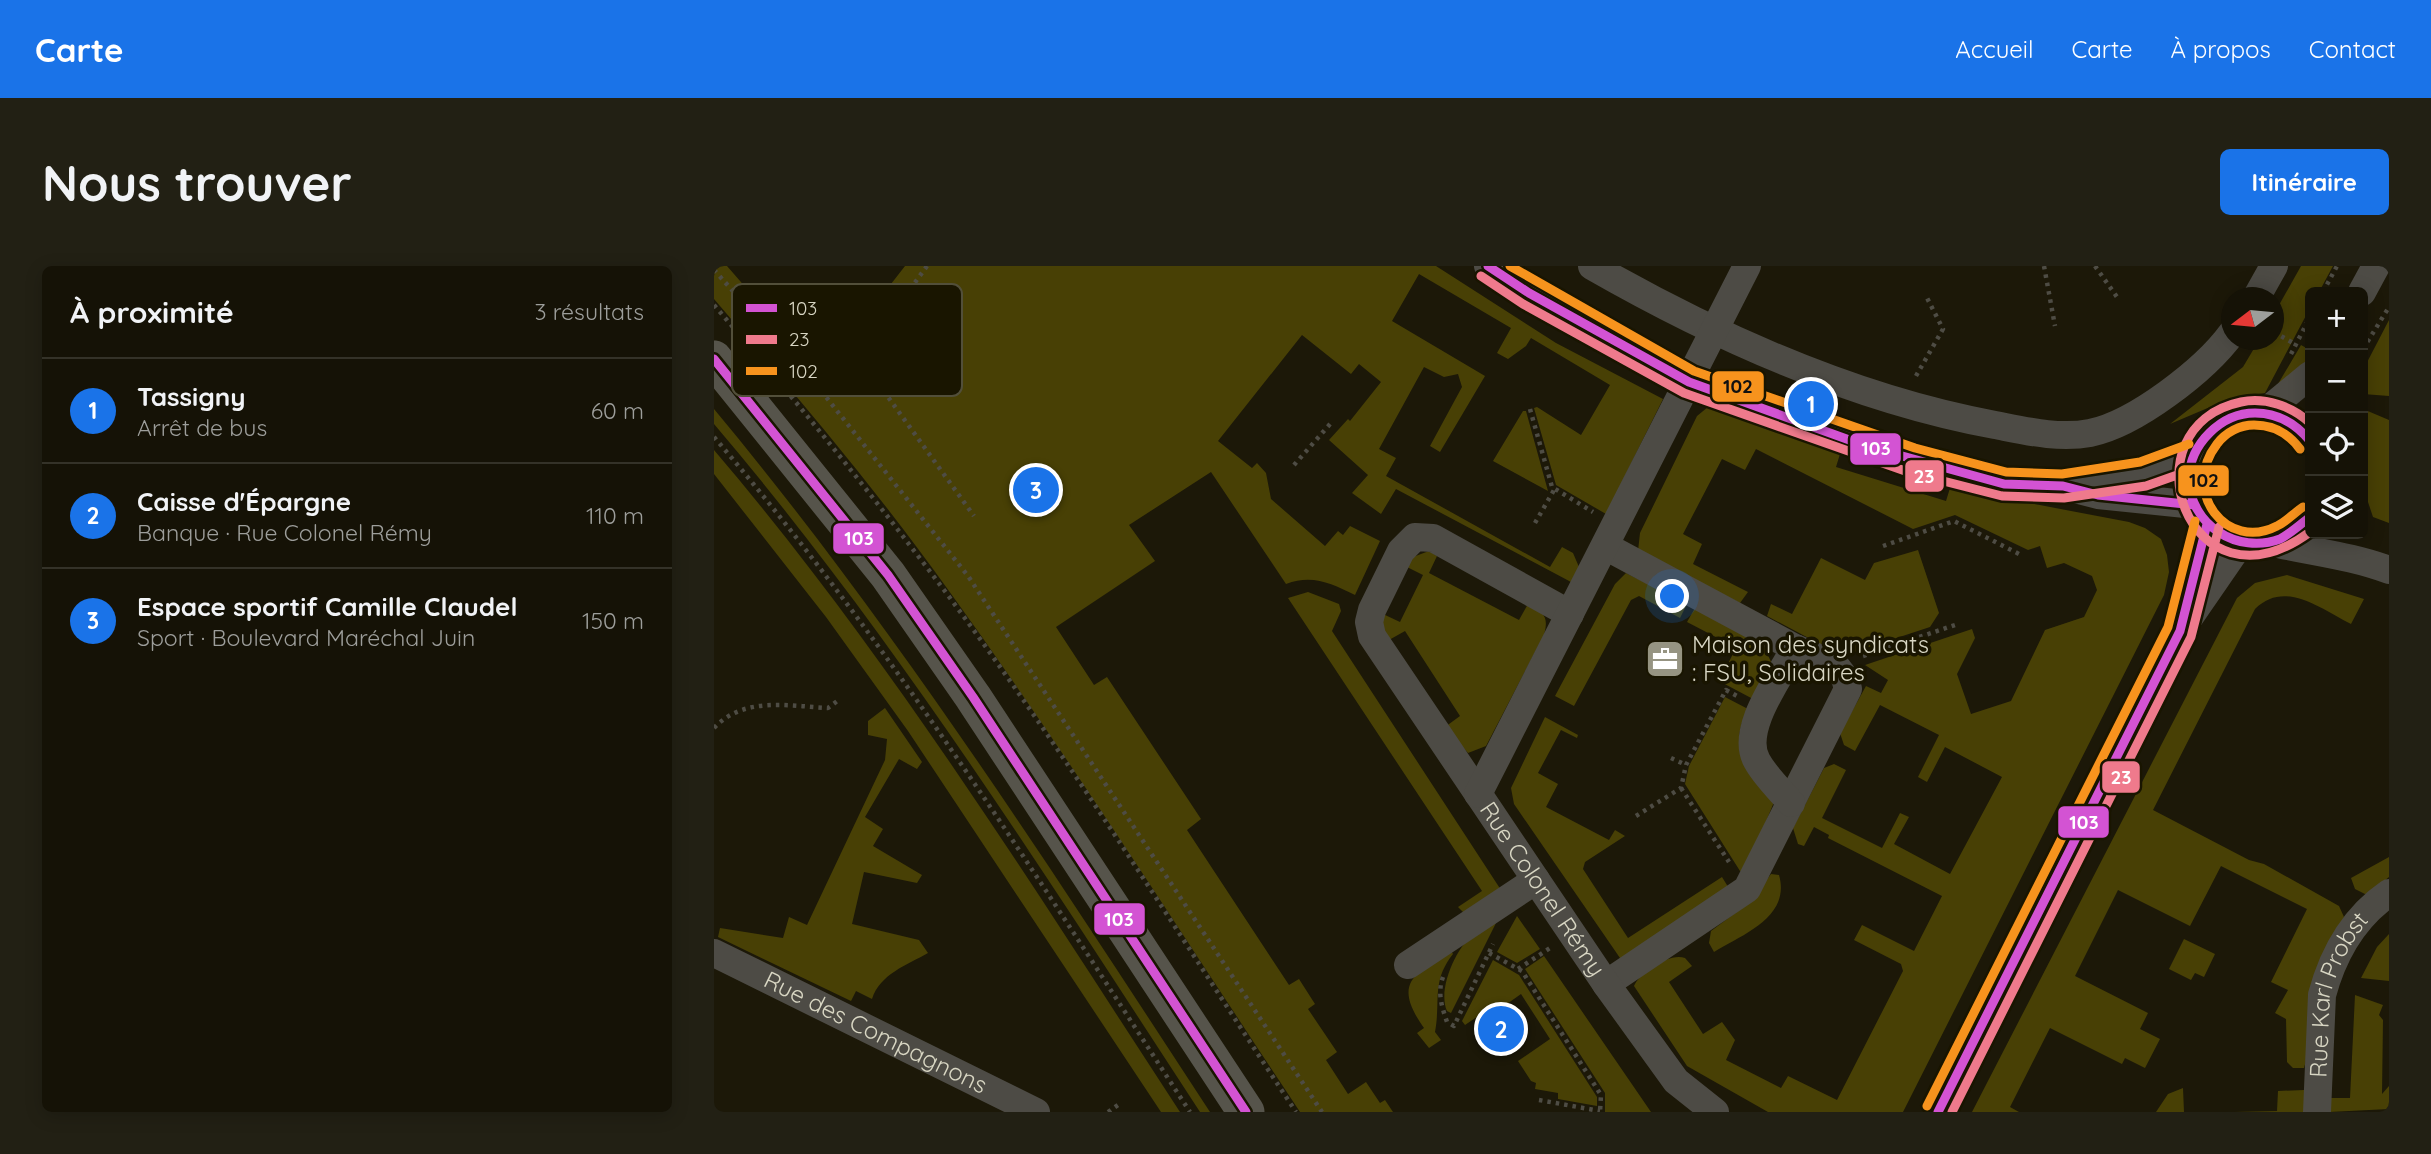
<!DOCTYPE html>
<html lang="fr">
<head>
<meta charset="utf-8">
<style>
	body { margin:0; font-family:Quicksand,sans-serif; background:#222014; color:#f1f3f6 }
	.controls { position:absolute; right:21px; top:21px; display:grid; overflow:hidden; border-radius:10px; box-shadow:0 4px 18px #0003 }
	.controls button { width:63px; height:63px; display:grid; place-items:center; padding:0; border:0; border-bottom:2px solid #343228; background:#151206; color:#f1f3f6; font:35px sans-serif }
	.compass { position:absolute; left:1507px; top:21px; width:63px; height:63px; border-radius:50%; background:#151206; box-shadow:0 4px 18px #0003; rotate:254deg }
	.you { position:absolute; left:959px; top:331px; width:24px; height:24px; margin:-18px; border:5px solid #fff; border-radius:50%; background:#1a73e8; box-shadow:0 0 0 10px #1a73e833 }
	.badge { display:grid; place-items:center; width:46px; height:46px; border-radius:50%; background:#1a73e8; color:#fff; font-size:23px; font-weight:700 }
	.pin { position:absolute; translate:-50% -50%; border:4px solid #fff; box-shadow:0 2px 7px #0006 }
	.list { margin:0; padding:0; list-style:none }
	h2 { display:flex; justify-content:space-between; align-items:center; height:91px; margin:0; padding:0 28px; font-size:30px }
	h2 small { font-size:23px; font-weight:400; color:#9d9e9b }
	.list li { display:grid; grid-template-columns:46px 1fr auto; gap:21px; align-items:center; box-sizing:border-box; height:105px; padding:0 28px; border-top:2px solid #343228 }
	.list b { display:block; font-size:26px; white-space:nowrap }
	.list p { margin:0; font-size:23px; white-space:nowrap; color:#9d9e9b }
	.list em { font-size:23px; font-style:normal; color:#9d9e9b }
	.icon { flex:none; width:38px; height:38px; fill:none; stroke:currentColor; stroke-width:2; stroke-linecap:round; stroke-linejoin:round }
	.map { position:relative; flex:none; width:1675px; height:846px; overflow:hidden; border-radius:10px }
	header { display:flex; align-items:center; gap:42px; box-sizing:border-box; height:98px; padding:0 35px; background:#1a73e8; color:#fff }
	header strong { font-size:33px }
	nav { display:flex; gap:38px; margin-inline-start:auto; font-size:24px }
	.intro { display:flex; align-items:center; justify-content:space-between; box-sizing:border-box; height:168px; padding:0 42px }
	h1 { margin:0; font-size:49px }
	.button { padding:18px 32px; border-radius:10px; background:#1a73e8; color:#fff; font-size:24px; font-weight:700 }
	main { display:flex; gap:42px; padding:0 42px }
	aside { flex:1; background:#151206; border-radius:10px; box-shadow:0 4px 18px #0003 }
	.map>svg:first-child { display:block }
	.green { fill:#484005 }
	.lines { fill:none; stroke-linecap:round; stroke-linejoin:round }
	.path { stroke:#4e4c44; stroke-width:4.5; stroke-dasharray:3.5 5; stroke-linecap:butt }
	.minor { stroke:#4d4b45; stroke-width:28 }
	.major { stroke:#56544b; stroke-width:37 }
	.bus-1-casing { stroke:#191500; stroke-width:14 }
	.bus-2-casing { stroke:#191500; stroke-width:14 }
	.bus-3-casing { stroke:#191500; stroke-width:14 }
	.bus-1 { stroke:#d353d3; stroke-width:9 }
	.bus-2 { stroke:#ef7a8c; stroke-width:9 }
	.bus-3 { stroke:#f7931d; stroke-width:9 }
	.labels { text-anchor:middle; stroke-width:7; stroke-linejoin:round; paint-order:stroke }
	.poi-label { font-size:24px; fill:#d8d6c3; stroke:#191500; text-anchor:start }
	.street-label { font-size:24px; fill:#d8d6c3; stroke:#191500 }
	.key { fill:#191500; stroke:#524f3a; stroke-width:2 }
	.key-label { font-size:19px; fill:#d8d6c3 }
	.line-badge { stroke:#191500; stroke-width:2.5 }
	.badge-label { font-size:19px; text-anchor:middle; font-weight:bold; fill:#fff }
	.pale-badge-label { font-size:19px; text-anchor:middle; font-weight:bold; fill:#111 }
</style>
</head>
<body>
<header>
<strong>Carte</strong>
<nav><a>Accueil</a><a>Carte</a><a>À propos</a><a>Contact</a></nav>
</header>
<div class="intro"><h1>Nous trouver</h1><a class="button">Itinéraire</a></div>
<main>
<aside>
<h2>À proximité<small>3 résultats</small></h2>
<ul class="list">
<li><span class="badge">1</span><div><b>Tassigny</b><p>Arrêt de bus</p></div><em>60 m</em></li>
<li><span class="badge">2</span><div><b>Caisse d'Épargne</b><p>Banque · Rue Colonel Rémy</p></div><em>110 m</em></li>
<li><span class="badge">3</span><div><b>Espace sportif Camille Claudel</b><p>Sport · Boulevard Maréchal Juin</p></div><em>150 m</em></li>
</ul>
</aside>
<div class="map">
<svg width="1675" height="846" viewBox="0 0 1675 846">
	<rect width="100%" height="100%" fill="#1c1808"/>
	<path class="green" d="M0 0H13L107 108 191 0H722L842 77 949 133 892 248 842 219 820 142 823 141 867 169 896 119 817 72 812 80 794 93 783 87 797 62 705 8 678 55 771 110 726 186 716 180 748 121 744 108 730 111 710 101 665 183 682 192 672 210 836 301 848 281 859 287 865 301 857 316 682 223 667 248 638 227 654 209 615 174 634 153 636 155 667 116 645 98 637 108 588 69 504 175 538 202 543 197 552 207 557 233 611 280 624 265 629 269 636 260 666 275 641 329C617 317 598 308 572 318L497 206 415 259 441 295 342 361 380 419 393 411 487 553 473 564 575 719 585 713 601 738 594 743 623 786 612 794 634 828 652 816 666 837 671 834 679 846H586C470 672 358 495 235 325 162 223 81 128 0 33Z
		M1587 0H1619L1605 26H1596V42L1551 127 1515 133 1456 158 1529 101 1545 74H1560V48Z
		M1675 54V130L1649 128V104Z
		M1587 79 1596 84C1594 103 1576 112 1561 123Z
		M994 141 1126 188 1122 201 1232 235 1236 222 1415 256 1431 262 1447 273 1453 289 1455 306 1450 329 1189 846H1054L973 800 920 720C926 706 956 686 971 692L978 700 955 716 989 768 1008 756 1021 774 1012 794 1067 822 1074 810 1123 834 1189 705 1187 698 1140 674 1148 659 1200 685 1228 630 1114 572 1115 569 1100 561 1090 580 1084 578 1079 562 1110 502 1120 498 1132 504 1108 552 1168 582 1186 547 1195 551 1180 578 1236 608 1288 511 1231 481 1213 516 1204 511 1225 469 1166 439 1141 485 1130 479 1126 467 1152 420 1167 427 1174 414 1151 399 1258 363 1261 372 1243 408 1257 448 1297 435 1331 364 1370 351 1383 324 1378 310 1350 297 1333 302 1326 280 1314 284 1241 249 1199 263 1042 183 1031 204 1008 193 969 268 988 278 979 298 1034 326 1026 337 924 285 926 267 983 150Z
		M0 143C184 364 339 606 496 846H486C333 612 182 372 0 158Z
		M1649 143 1675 154V257L1659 251 1652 230Z
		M809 145H812L834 225 779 195Z
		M0 184C175 389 319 621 466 846H447L194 465 112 351 0 208Z
		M1204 284 1225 347 1216 361 1137 387 1132 374 1123 377 1119 385 1053 350 1057 338 1078 348 1107 292 1151 314 1160 297Z
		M715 285 723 290 715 307 805 354 814 338C830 347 835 350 830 369L772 480 754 487 731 461 746 450 691 365 675 374 667 362 669 348 686 356 709 309 693 301 699 291Z
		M912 307 973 338 966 352 925 330 917 334 860 440 841 430 901 318Z
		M1573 309 1650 333 1637 358C1607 343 1571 313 1541 343L1439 544 1535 594 1550 598 1625 640 1630 651 1590 802H1579L1573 796 1572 753 1561 747 1574 724 1557 716 1593 643 1507 600 1476 660 1404 624 1361 710 1434 747 1426 763 1446 773 1431 802 1411 792 1408 798 1336 762 1296 841 1305 846H1258L1523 332 1541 317Z
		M594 326 625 338 627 345 618 365 787 624 750 647 744 641 768 625 574 332Z
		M981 342 1049 378 1058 398 1039 433 1005 415 1020 386 1019 380 973 356Z
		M1011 431 1034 443C1012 484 1036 503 1060 536L1031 607 1026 605 971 518 975 500Z
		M171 442 208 496 203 503 185 493 151 551 169 563 159 580 208 609 203 617 150 606 138 658 205 674 214 687C193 699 166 708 158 733L142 725 137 735 4 671 6 662 69 672 75 651 93 659 171 494 173 473 154 469V455Z
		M831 451 864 469 863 472 847 464 824 507 844 518 832 541 895 574 901 564 911 570 871 596 869 603 914 672 1008 611 1016 624 911 693 906 692 800 538 797 522Z
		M1675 591V611L1653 629 1641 623 1637 612Z
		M1057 608 1065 609C1077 651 1029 668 1000 686L995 677 997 665 1036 636Z
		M803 650 826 683 803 697 783 686Z
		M782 657 737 747 733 745C723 723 743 679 762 666 768 662 775 660 782 657Z
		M1675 668V715L1647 712 1663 681Z
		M1470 673 1501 688 1490 711 1481 707 1477 714 1455 703Z
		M736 683 739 688C717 716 727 734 721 766L727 774 715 782 703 767 710 762C678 717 700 709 736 683Z
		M830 690 937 846H891V827L811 703Z
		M779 694 805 709 883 831V840L844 833V827L821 823 822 817 817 815 804 795 836 773 807 728 783 745 779 740 751 759 748 755Z
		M1641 729 1669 739 1665 749 1669 754 1668 828 1675 820V843L1615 846 1617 832H1636Z
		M1469 822 1470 846H1442L1454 828Z
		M1590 824 1593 830 1590 846H1520L1563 845 1564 825Z"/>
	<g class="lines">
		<path class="path" d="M213 0 148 89V95L260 250
			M1330 0 1341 60
			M1381 0 1403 31
			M0 4 93 107 254 310 608 846
			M1609 26 1623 0
			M0 39C80 132 156 226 230 324 355 491 466 671 582 846
			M1560 66 1579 77
			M1649 83 1675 41
			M1577 88 1596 51
			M1202 110 1229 63 1211 28
			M816 143 838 221 879 246
			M0 171C179 380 326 616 476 846
			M580 199 617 157
			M821 257 840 224
			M1169 280 1240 255 1309 290
			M1149 390 1241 359
			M0 462C30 430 74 440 114 442L126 433
			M957 492 972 499
			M967 522 1015 596
			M922 550 967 522 972 499 1012 424 1023 430
			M775 687 808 705 887 829 886 846
			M804 703 836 682
			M729 711C723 727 728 741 733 756L740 760 779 678
			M825 834 886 845
			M394 846 404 839"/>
		<g class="minor">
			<path d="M774 0 815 27 975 116 1152 180 1290 218 1349 220 1384 229 1481 239"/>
			<path d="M878 0C1002 71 1140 133 1281 159 1312 165 1345 173 1376 167 1421 158 1491 104 1518 67"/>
			<path d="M1648 26 1662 0"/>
			<path d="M1542 32 1560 0"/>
			<path d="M1550 147 1596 109"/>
			<path d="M1596 175C1583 156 1560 146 1537 147 1522 148 1509 155 1498 164 1433 220 1519 330 1596 251"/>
			<path d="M1366 217 1429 208 1479 190"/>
			<path d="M1560 277C1599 286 1638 290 1675 304"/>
			<path d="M891 280 1081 382 1121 399 1131 412 1134 423 1033 623 892 718"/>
			<path id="s1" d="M856 348 719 272 701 271 687 285 658 344 655 356 658 370 892 718 962 815 1001 846"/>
			<path d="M1470 348 1493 258"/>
			<path d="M764 528 1033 0"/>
			<path d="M1077 537C1066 524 1051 510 1043 495 1025 464 1066 411 1081 382"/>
			<path id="s2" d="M0 687 322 846"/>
			<path d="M694 699 822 614"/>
			<path d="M1224 846 1466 365 1526 278"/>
			<path id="s3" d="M1603 846 1608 729C1619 688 1640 651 1675 627"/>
		</g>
		<path class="major" d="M0 93 174 309 259 431 532 846"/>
		<g class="bus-1-casing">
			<path id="bus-1" d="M774 0 815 27 975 116 1152 180 1290 218 1349 220 1384 229 1481 239
				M0 93 174 309 259 431 532 846
				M1596 175C1582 158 1563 147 1541 147 1507 147 1476 178 1475 212 1475 259 1524 289 1566 273 1576 268 1587 258 1596 251
				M1224 846 1466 365 1493 258"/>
		</g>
		<g class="bus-2-casing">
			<path id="bus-2" d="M767 10 809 38 970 127 1194 206 1288 230 1350 232 1432 220 1483 202
				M1596 157C1578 140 1551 131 1527 136 1409 161 1474 355 1596 266
				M1238 846 1477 371 1505 261"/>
		</g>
		<g class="bus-3-casing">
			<path id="bus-3" d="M796 0 980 105 1201 182 1292 206 1348 208 1426 196 1475 178
				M1586 183C1575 168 1559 159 1540 159 1526 159 1512 166 1503 178 1466 226 1513 286 1563 260 1572 256 1580 247 1589 241
				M1213 840 1454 361 1481 255"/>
		</g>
		<use href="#bus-1" class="bus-1"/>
		<use href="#bus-2" class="bus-2"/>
		<use href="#bus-3" class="bus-3"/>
	</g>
	<defs>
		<g id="office-square" transform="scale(2.0125)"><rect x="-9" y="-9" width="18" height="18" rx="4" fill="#969482" stroke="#191500"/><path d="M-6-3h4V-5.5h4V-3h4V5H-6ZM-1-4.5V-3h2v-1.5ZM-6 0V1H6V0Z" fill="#fff"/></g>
	</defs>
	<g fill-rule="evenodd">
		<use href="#office-square" x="951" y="393"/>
	</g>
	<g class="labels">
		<g class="poi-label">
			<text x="978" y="387">Maison des syndicats<tspan x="978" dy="28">: FSU, Solidaires</tspan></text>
		</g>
		<g class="street-label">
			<text dy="8" stroke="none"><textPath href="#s1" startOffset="592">Rue Colonel Rémy</textPath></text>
			<text dy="8" stroke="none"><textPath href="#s3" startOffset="121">Rue Karl Probst</textPath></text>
			<text dy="8" stroke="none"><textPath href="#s2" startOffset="180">Rue des Compagnons</textPath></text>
		</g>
	</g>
	<rect x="18" y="18" width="230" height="112" rx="10" class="key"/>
	<rect x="32" y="38" width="31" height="8" fill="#d353d3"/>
	<rect x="32" y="69" width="31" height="9" fill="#ef7a8c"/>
	<rect x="32" y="101" width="31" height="8" fill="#f7931d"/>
	<g class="key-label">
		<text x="75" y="49">103</text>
		<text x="75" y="80">23</text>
		<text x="75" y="112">102</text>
	</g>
	<g class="line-badge">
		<rect x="997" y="104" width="54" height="33" rx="7" fill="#f7931d"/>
		<rect x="1135" y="166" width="53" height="34" rx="7" fill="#d353d3"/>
		<rect x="1190" y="193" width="41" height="34" rx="7" fill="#ef7a8c"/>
		<rect x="1463" y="198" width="53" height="33" rx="7" fill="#f7931d"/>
		<rect x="118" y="256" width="53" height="33" rx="7" fill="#d353d3"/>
		<rect x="1387" y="494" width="40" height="34" rx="7" fill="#ef7a8c"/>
		<rect x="1343" y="539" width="53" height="34" rx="7" fill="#d353d3"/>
		<rect x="379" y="636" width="53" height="34" rx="7" fill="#d353d3"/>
	</g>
	<g class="badge-label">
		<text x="1162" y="189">103</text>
		<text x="1210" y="217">23</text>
		<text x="145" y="279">103</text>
		<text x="1407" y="518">23</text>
		<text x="1370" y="563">103</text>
		<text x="405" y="660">103</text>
	</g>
	<g class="pale-badge-label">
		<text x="1024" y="127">102</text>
		<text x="1490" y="221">102</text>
	</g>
</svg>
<div class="controls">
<button>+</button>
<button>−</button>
<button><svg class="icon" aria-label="locate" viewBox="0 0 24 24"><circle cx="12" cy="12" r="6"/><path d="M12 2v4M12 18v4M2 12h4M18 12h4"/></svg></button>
<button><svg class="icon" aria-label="layers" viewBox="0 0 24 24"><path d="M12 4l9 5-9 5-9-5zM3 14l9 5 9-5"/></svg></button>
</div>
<svg class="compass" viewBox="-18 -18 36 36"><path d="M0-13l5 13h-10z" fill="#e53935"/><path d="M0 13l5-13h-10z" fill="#9d9e9b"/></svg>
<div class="you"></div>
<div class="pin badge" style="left:1097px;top:138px">1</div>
<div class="pin badge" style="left:787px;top:763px">2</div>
<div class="pin badge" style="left:322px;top:224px">3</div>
</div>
</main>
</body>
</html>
